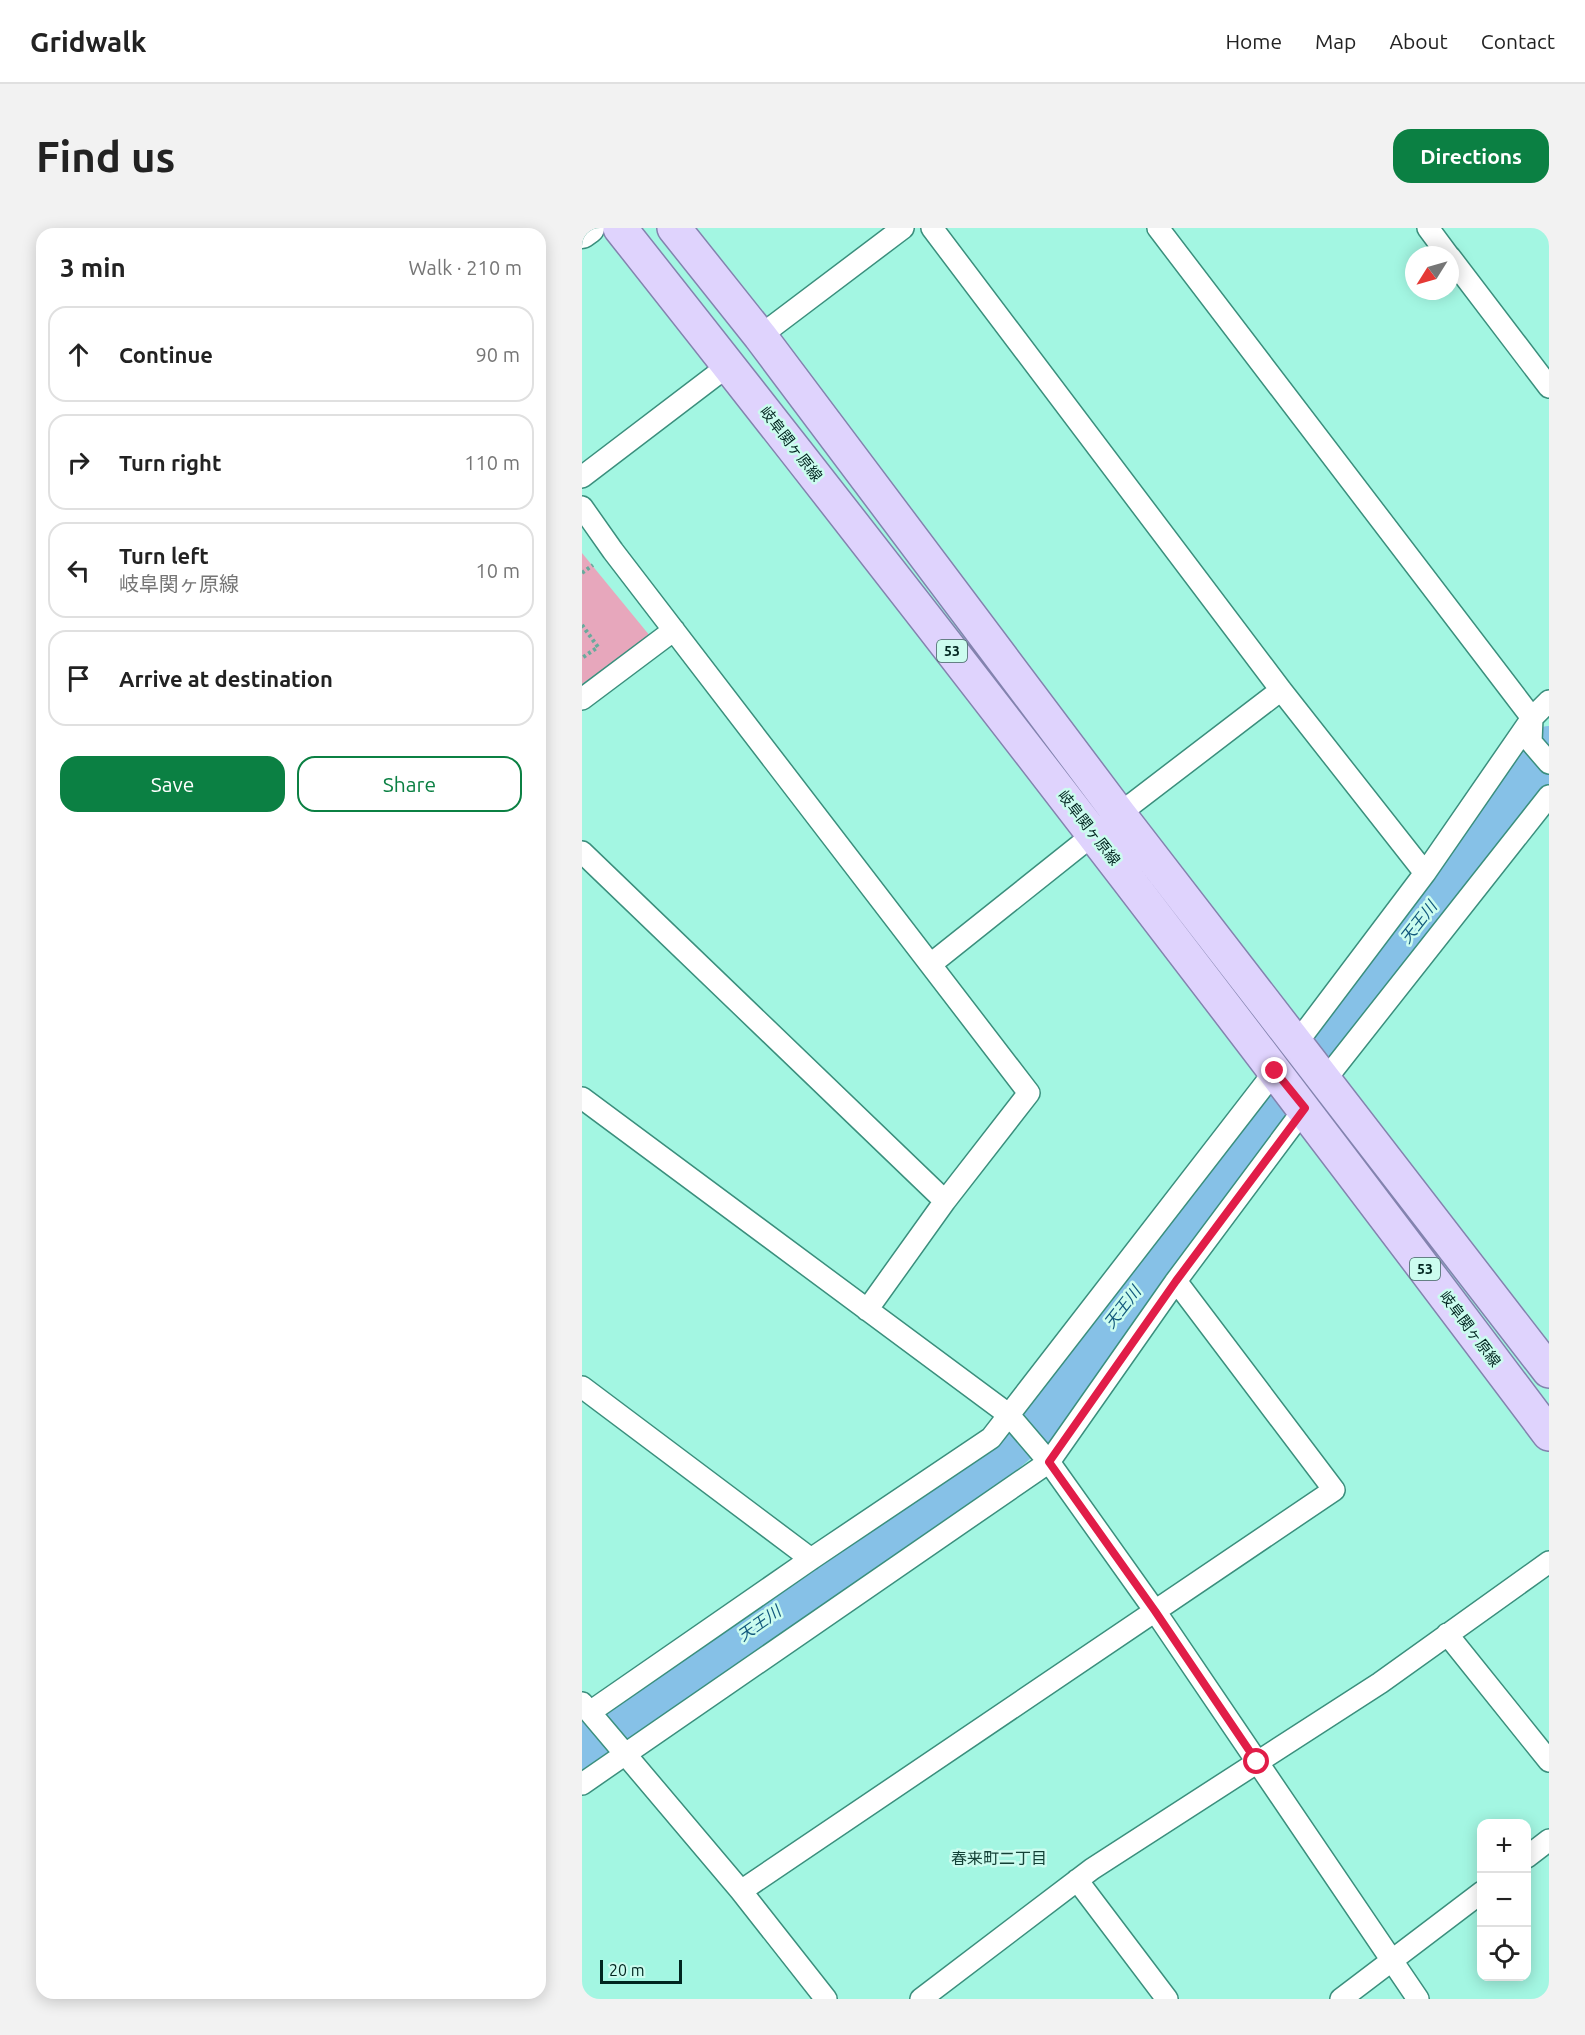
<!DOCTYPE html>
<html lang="en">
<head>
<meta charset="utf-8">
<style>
	body { margin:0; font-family:Ubuntu,"Noto Sans JP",sans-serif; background:#f2f2f2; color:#222 }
	.controls { position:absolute; right:18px; bottom:18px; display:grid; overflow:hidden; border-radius:12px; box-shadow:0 3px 15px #0003 }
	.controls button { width:54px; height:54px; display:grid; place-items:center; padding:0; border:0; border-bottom:2px solid #e0e0e0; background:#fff; color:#222; font:30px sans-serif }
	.compass { position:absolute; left:823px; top:18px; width:54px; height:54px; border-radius:50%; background:#fff; box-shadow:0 3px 15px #0003; rotate:233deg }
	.scale { position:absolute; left:18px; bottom:15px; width:82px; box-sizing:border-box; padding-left:6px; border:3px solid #01251f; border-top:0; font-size:16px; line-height:21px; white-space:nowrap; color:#01251f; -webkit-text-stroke:4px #ccfcef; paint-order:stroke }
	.stop { position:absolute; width:18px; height:18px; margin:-14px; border:4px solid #e11d48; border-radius:50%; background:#fff }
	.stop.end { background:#e11d48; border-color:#fff; box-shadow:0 2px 6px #0008 }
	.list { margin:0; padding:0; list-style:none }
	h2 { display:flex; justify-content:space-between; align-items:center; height:78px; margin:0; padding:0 24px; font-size:26px }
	h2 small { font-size:20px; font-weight:400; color:#767676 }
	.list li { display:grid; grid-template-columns:39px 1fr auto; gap:18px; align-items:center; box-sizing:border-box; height:96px; margin:0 12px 12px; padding:0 12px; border:2px solid #e0e0e0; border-radius:18px }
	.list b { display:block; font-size:22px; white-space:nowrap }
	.list p { margin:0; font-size:20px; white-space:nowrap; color:#767676 }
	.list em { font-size:20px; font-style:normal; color:#767676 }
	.actions { display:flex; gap:12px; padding:18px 24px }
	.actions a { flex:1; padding:14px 0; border:2px solid #0b8043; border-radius:18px; text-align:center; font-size:21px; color:#0b8043 }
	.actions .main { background:#0b8043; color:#fff }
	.icon { flex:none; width:33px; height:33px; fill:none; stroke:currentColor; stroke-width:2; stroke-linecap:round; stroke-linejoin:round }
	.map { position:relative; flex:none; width:967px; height:1771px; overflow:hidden; border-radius:18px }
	header { display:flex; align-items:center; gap:36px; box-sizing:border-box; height:84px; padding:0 30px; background:#fff; border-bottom:2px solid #e0e0e0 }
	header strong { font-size:28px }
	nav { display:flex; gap:33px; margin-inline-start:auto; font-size:21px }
	.intro { display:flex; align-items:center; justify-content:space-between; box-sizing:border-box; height:144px; padding:0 36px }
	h1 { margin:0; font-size:42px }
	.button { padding:15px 27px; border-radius:18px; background:#0b8043; color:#fff; font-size:21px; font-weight:700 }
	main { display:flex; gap:36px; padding:0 36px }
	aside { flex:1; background:#fff; border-radius:18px; box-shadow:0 3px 15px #0003 }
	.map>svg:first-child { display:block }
	.green { fill:#e7a7bc }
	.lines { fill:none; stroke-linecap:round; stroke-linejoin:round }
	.river { stroke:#86c1e7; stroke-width:50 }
	.street-casing { stroke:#3b8f7d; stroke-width:24 }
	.secondary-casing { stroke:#3b8f7d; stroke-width:33 }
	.primary-casing { stroke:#8383ae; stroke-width:36 }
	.path { stroke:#68aa9c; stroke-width:4; stroke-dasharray:3 3; stroke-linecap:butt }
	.street { stroke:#fff; stroke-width:21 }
	.secondary { stroke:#fff; stroke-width:30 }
	.primary { stroke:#dfd3fd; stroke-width:33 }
	.route { stroke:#e11d48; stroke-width:8 }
	.labels { text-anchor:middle; stroke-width:5; stroke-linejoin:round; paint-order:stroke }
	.shield { fill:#ccfcef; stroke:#3e665d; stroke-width:1.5 }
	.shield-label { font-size:14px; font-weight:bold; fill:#01251f }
	.street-label { font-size:15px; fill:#01251f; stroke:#ccfcef }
	.water-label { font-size:16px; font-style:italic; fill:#12597d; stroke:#ccfcef }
	.neighbourhood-label { font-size:16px; fill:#144137; stroke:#ccfcef }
</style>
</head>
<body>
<header>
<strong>Gridwalk</strong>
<nav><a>Home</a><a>Map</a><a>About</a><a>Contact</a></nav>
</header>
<div class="intro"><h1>Find us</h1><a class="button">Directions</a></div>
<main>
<aside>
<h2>3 min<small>Walk · 210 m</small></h2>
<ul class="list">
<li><svg class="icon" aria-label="ahead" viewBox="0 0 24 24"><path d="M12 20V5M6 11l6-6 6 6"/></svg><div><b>Continue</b></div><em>90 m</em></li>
<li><svg class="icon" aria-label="right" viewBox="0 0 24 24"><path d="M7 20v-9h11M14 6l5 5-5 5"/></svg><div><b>Turn right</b></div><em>110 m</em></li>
<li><svg class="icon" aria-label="left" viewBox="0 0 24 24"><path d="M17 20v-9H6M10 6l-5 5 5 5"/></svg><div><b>Turn left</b><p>岐阜関ヶ原線</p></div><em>10 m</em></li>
<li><svg class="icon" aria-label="arrive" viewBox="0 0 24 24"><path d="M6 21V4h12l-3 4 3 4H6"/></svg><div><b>Arrive at destination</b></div></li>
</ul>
<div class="actions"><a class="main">Save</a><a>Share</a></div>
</aside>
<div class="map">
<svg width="967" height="1771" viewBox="0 0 967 1771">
	<rect width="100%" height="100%" fill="#a3f6e2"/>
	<path class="green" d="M0 325 68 408 0 456Z"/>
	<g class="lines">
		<path class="river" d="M0 1517 385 1252 448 1198 967 523"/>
		<g class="street-casing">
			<path id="street" d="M350 0 699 462 843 645
				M576 0 950 490 949 514 967 535
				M846 0 866 27
				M868 29 967 159
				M178 108 321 0
				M0 249 147 137
				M0 279 31 323 447 865 363 973 285 1082
				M0 471 92 402
				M537 586 699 462
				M0 624 363 973
				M349 736 512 606
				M714 816 843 645 950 490 967 473
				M743 852 967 568
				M0 870 426 1186 467 1234 573 1383 836 1771
				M0 1159 229 1331
				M865 1406 967 1533
				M0 1475 159 1663 244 1771
				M8 1484 229 1331 409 1210 693 843
				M0 1556 467 1234 594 1053 723 880
				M945 1629 967 1612
				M495 1652 585 1771
				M159 1663 752 1262 594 1053
				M339 1771 510 1641 798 1455 967 1334
				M759 1771 900 1664"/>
		</g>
		<g class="secondary-casing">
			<path id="secondary" d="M0 5 7 0"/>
		</g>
		<g class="primary-casing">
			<path id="primary" d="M38 0C353 398 662 800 967 1206
				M92 0 178 108 537 586 967 1143"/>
		</g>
		<path class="path" d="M0 345 11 337
			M0 397 16 419 0 430"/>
		<use href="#street" class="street"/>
		<use href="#secondary" class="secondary"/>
		<use href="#primary" class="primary"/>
	</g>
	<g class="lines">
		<path class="route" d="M675 1534 573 1383 467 1234 594 1053 723 880 693 843"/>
	</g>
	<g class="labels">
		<g class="shield">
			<rect x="355" y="412" width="30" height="22" rx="4.5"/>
			<rect x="828" y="1030" width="30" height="22" rx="4.5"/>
		</g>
		<g class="shield-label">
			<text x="370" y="428">53</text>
			<text x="843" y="1046">53</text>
		</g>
		<g class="street-label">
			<text transform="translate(209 216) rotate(52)" y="5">岐阜関ヶ原線</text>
			<text transform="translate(507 600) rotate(52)" y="5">岐阜関ヶ原線</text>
			<text transform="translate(888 1101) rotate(53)" y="5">岐阜関ヶ原線</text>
		</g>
		<g class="water-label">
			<text transform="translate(836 694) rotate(-52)" y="6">天王川</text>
			<text transform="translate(540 1079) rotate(-52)" y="6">天王川</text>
			<text transform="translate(177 1395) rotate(-35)" y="6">天王川</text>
		</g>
		<g class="neighbourhood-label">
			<text x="417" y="1636">春来町二丁目</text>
		</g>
	</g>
</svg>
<div class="controls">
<button>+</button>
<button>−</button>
<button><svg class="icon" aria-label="locate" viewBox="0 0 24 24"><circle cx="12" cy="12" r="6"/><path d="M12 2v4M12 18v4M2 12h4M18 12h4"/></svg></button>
</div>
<svg class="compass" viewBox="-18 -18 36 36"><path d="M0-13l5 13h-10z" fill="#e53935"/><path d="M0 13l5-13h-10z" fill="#767676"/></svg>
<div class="scale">20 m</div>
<div class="stop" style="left:675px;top:1534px"></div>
<div class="stop end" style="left:693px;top:843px"></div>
</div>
</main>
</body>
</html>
